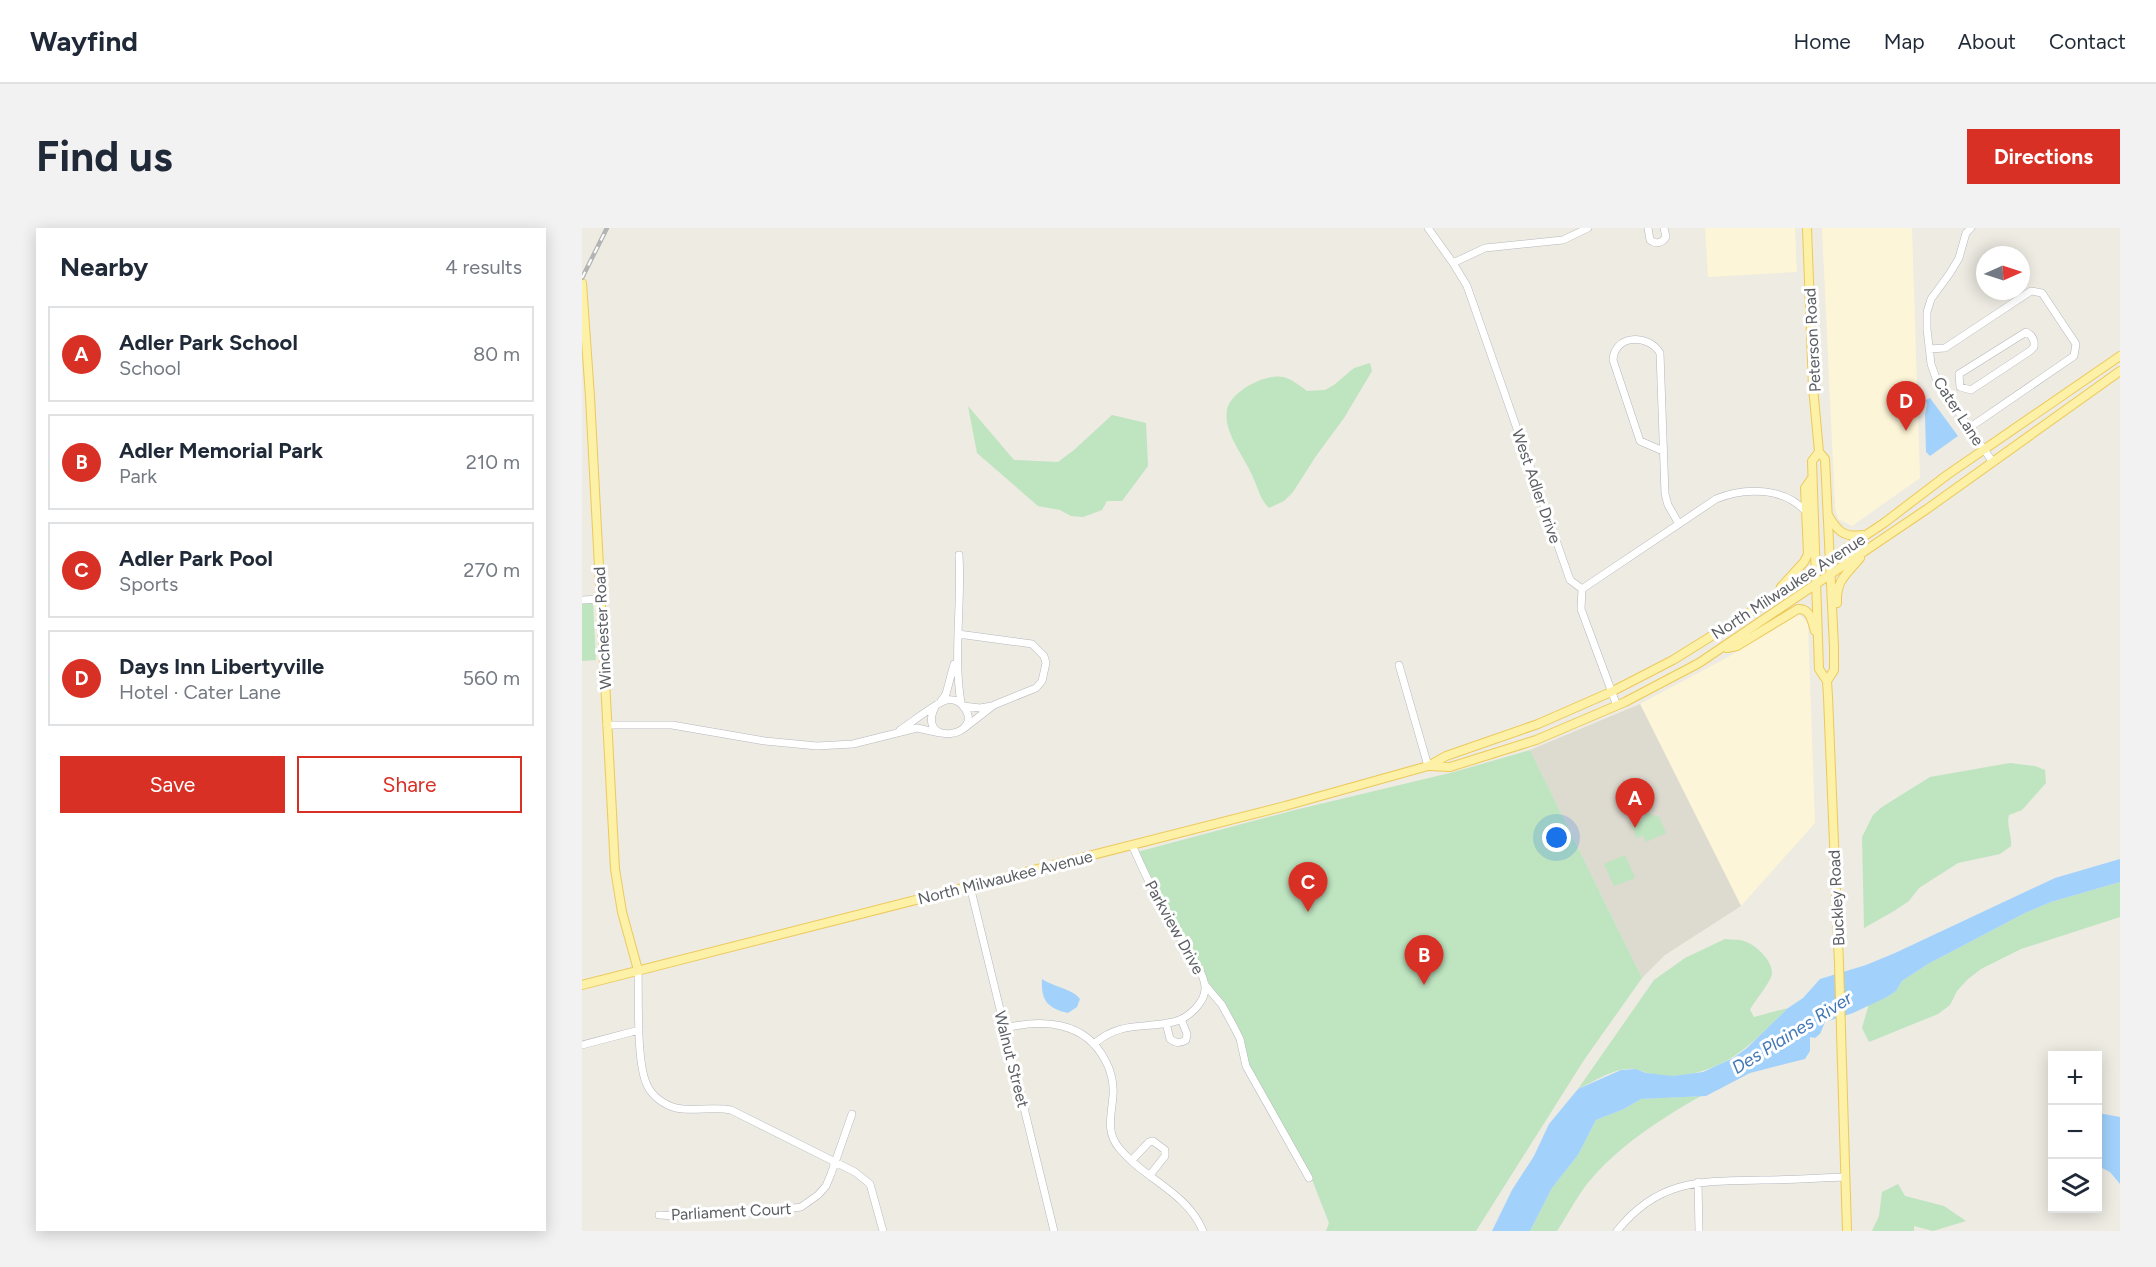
<!DOCTYPE html>
<html lang="en">
<head>
<meta charset="utf-8">
<style>
	body { margin:0; font-family:Figtree,sans-serif; background:#f2f2f3; color:#1f2937 }
	.controls { position:absolute; right:18px; bottom:18px; display:grid; overflow:hidden; border-radius:0px; box-shadow:0 3px 15px #0003 }
	.controls button { width:54px; height:54px; display:grid; place-items:center; padding:0; border:0; border-bottom:2px solid #e0e1e3; background:#fff; color:#1f2937; font:30px sans-serif }
	.compass { position:absolute; left:1394px; top:18px; width:54px; height:54px; border-radius:50%; background:#fff; box-shadow:0 3px 15px #0003; rotate:87deg }
	.you { position:absolute; left:975px; top:610px; width:21px; height:21px; margin:-15px; border:4px solid #fff; border-radius:50%; background:#1a73e8; box-shadow:0 0 0 9px #1a73e833 }
	.badge { display:grid; place-items:center; width:39px; height:39px; border-radius:50%; background:#d93025; color:#fff; font-size:20px; font-weight:700 }
	.pin { position:absolute; translate:-50% -50px; filter:drop-shadow(0 2px 3px #0008) }
	.pin::after { content:''; position:absolute; top:32px; width:21px; height:18px; background:inherit; clip-path:polygon(0 0,100% 0,50% 100%) }
	.list { margin:0; padding:0; list-style:none }
	h2 { display:flex; justify-content:space-between; align-items:center; height:78px; margin:0; padding:0 24px; font-size:26px }
	h2 small { font-size:20px; font-weight:400; color:#747a83 }
	.list li { display:grid; grid-template-columns:39px 1fr auto; gap:18px; align-items:center; box-sizing:border-box; height:96px; margin:0 12px 12px; padding:0 12px; border:2px solid #e0e1e3; border-radius:0px }
	.list b { display:block; font-size:22px; white-space:nowrap }
	.list p { margin:0; font-size:20px; white-space:nowrap; color:#747a83 }
	.list em { font-size:20px; font-style:normal; color:#747a83 }
	.actions { display:flex; gap:12px; padding:18px 24px }
	.actions a { flex:1; padding:14px 0; border:2px solid #d93025; border-radius:0px; text-align:center; font-size:21px; color:#d93025 }
	.actions .main { background:#d93025; color:#fff }
	.icon { flex:none; width:33px; height:33px; fill:none; stroke:currentColor; stroke-width:2; stroke-linecap:round; stroke-linejoin:round }
	.map { position:relative; flex:none; width:1538px; height:1003px; overflow:hidden; border-radius:0px }
	header { display:flex; align-items:center; gap:36px; box-sizing:border-box; height:84px; padding:0 30px; background:#fff; border-bottom:2px solid #e0e1e3 }
	header strong { font-size:28px }
	nav { display:flex; gap:33px; margin-inline-start:auto; font-size:21px }
	.intro { display:flex; align-items:center; justify-content:space-between; box-sizing:border-box; height:144px; padding:0 36px }
	h1 { margin:0; font-size:42px }
	.button { padding:15px 27px; border-radius:0px; background:#d93025; color:#fff; font-size:21px; font-weight:700 }
	main { display:flex; gap:36px; padding:0 36px }
	aside { flex:1; background:#fff; border-radius:0px; box-shadow:0 3px 15px #0003 }
	.map>svg:first-child { display:block }
	.commercial { fill:#fdf5d7 }
	.education { fill:#dddad0 }
	.green { fill:#bee4c0 }
	.water { fill:#a2d2fc }
	.lines { fill:none; stroke-linecap:round; stroke-linejoin:round }
	.minor-casing { stroke:#b4b7bc; stroke-width:8 }
	.major-casing { stroke:#edc95a; stroke-width:10 }
	.minor { stroke:#fff; stroke-width:7 }
	.major { stroke:#fcf1a7; stroke-width:8 }
	.rail-casing { stroke:#b3b4b4; stroke-width:4.5 }
	.rail { stroke:#fff; stroke-width:2; stroke-dasharray:7; stroke-linecap:butt }
	.labels { text-anchor:middle; stroke-width:6; stroke-linejoin:round; paint-order:stroke }
	.street-label { font-size:16px; fill:#5a5d62; stroke:#fff }
	.water-label { font-size:18px; font-style:italic; fill:#4278b6; stroke:#fff }
</style>
</head>
<body>
<header>
<strong>Wayfind</strong>
<nav><a>Home</a><a>Map</a><a>About</a><a>Contact</a></nav>
</header>
<div class="intro"><h1>Find us</h1><a class="button">Directions</a></div>
<main>
<aside>
<h2>Nearby<small>4 results</small></h2>
<ul class="list">
<li><span class="badge">A</span><div><b>Adler Park School</b><p>School</p></div><em>80 m</em></li>
<li><span class="badge">B</span><div><b>Adler Memorial Park</b><p>Park</p></div><em>210 m</em></li>
<li><span class="badge">C</span><div><b>Adler Park Pool</b><p>Sports</p></div><em>270 m</em></li>
<li><span class="badge">D</span><div><b>Days Inn Libertyville</b><p>Hotel · Cater Lane</p></div><em>560 m</em></li>
</ul>
<div class="actions"><a class="main">Save</a><a>Share</a></div>
</aside>
<div class="map">
<svg width="1538" height="1003" viewBox="0 0 1538 1003">
	<rect width="100%" height="100%" fill="#edebe2"/>
	<path class="commercial" d="M1123 0H1213L1215 44 1126 49Z
		M1240 0H1330L1338 250 1270 298 1256 291 1253 279Z
		M1210 387H1218L1226 395 1233 595 1159 678 1058 476 1148 428Z"/>
	<path class="education" d="M1058 476 1159 678 1083 727 1060 750 948 522Z"/>
	<path class="green" d="M788 135 790 143 762 190 734 228 711 264 702 273 687 280C677 270 676 259 670 247 662 228 641 204 645 182 648 164 683 145 701 149 710 151 718 158 725 163L743 162 752 157 772 140Z
		M386 178 432 232 476 234 492 222 530 187 564 195 566 238 540 273H525L520 282 501 289 489 288 478 282 456 278 395 225Z
		M11 375 14 432 0 433V376Z
		M948 522 1060 750 1002 832 894 1003H744L747 995 729 949 666 838 661 813 631 763 618 736 555 624 713 582 872 544Z
		M1428 535 1453 538 1463 542 1464 555 1440 582 1427 587C1424 596 1430 607 1429 618L1418 626 1376 635 1337 660 1327 673 1312 683 1282 700 1280 609 1291 587 1300 579 1348 549Z
		M1065 585 1077 589 1084 605 1064 614 1061 608 1054 610 1050 597 1060 592Z
		M1043 627 1053 650 1032 658 1022 636Z
		M1538 654V689L1439 721 1399 741 1386 751 1375 763 1368 777 1356 786 1287 814 1280 800 1287 776 1305 769 1314 763 1320 753 1346 736 1443 685 1469 674Z
		M1143 711C1149 712 1157 711 1162 713 1174 717 1190 732 1190 745 1190 753 1173 772 1168 782L1172 789 1206 780C1170 815 1147 843 1093 848 1085 849 1074 847 1065 845 1061 844 1057 841 1052 841 1033 839 1013 853 996 861L1072 752 1103 730Z
		M1119 868C1078 891 1035 919 1005 956 994 970 985 988 975 1003H948L970 960 996 927 1014 892 1042 881 1059 871Z
		M1316 956 1323 968 1362 978 1384 993 1351 1003 1332 998V1003H1290L1297 988 1300 964Z"/>
	<path class="water" d="M1348 170 1376 208 1348 228 1344 224 1343 187 1345 177 1344 172Z
		M1538 631V654L1469 674 1443 685 1346 736 1320 753 1314 763 1305 769 1271 785 1243 794 1238 806 1233 810 1228 809V823L1223 831 1168 845 1124 868 1059 871 1042 881 1014 892 996 927 970 960 948 1003H910L930 962 952 928 967 896 996 861 1039 842 1054 841 1064 845 1091 848 1121 844 1151 830 1165 820 1206 780 1221 770 1238 751 1284 737 1313 725 1473 650Z
		M460 751C472 759 491 761 498 771L495 779 486 785C464 780 459 771 460 751Z
		M1516 885 1538 889V956L1528 944 1516 938Z"/>
	<g class="lines">
		<g class="minor-casing">
			<path id="minor" d="M846 0 871 35 885 58 988 352 1000 361 999 381 1035 478
				M1066 0 1068 12C1074 17 1080 15 1084 9L1082 0
				M1389 0 1384 5 1377 30 1368 45 1349 71 1345 84V101L1349 136 1355 153 1410 233
				M871 35 903 20 981 12 1006 0
				M1444 104C1450 107 1453 112 1452 119L1448 123 1389 162 1378 159 1377 146Z
				M1347 121 1363 120 1449 63 1460 65 1494 116 1492 128 1387 200
				M1081 223 1058 213 1031 132C1032 107 1066 105 1078 125L1083 266 1086 277 1097 296
				M377 327C380 376 371 426 379 475
				M1000 361 1134 271C1162 259 1203 259 1224 284
				M0 372 19 371
				M376 406 450 416 462 428 464 435 460 453 454 460 412 477 381 501
				M817 437 846 538
				M359 473 364 466 372 436
				M381 478 398 480 410 478
				M25 497H90L183 513 235 518 271 516 335 500 358 505
				M318 502C328 496 356 473 365 472 371 471 377 473 381 478 406 509 333 520 353 479
				M388 658 472 1003
				M56 742C57 770 54 834 65 857 70 868 82 877 94 880 112 884 130 878 149 882L273 944 288 956 301 1003
				M624 758 640 777 652 799 658 811 664 838 727 950
				M584 795 588 811C594 815 597 816 604 812L605 806 599 791
				M423 800C461 791 503 793 523 832 529 842 532 856 531 867 530 886 523 903 537 920 562 951 605 964 621 1003
				M513 815C539 793 561 801 591 794 605 791 624 775 623 759 623 743 595 707 586 691 573 667 561 642 550 617
				M0 817 57 802
				M550 932 567 914 571 913 583 922V928L568 947
				M1116 954 1117 1003
				M77 987 97 988 190 983 219 979 236 967 244 958 249 946 270 886
				M1035 1003C1076 951 1119 953 1180 952 1207 952 1235 950 1263 949"/>
		</g>
		<g class="major-casing">
			<path id="major" d="M1225 0 1231 159 1237 224 1243 231 1252 419V442L1245 453
				M0 55 8 169 33 641 40 684 56 742
				M1237 224 1230 233 1237 441 1245 453 1246 469 1257 736 1265 1003
				M1246 287C1255 302 1261 310 1280 307
				M1198 362 1199 359 1222 334 1226 326 1223 260 1230 250
				M1255 375C1254 352 1264 347 1278 330
				M1145 420 1155 418 1216 381C1228 380 1230 393 1233 403
				M847 538 868 539 954 512 1043 474 1117 435 1345 281 1538 143
				M0 757 703 578 846 538 864 528 956 496 1029 464 1091 432 1173 381 1302 295 1365 247 1538 128"/>
		</g>
		<use href="#minor" class="minor"/>
		<use href="#major" class="major"/>
		<g class="rail-casing">
			<path id="rail" d="M0 50 25 0"/>
		</g>
		<use href="#rail" class="rail"/>
	</g>
	<g class="labels">
		<g class="street-label">
			<text transform="translate(1230 112) rotate(-93)" y="6">Peterson Road</text>
			<text transform="translate(1377 183) rotate(57)" y="6">Cater Lane</text>
			<text transform="translate(955 258) rotate(71)" y="6">West Adler Drive</text>
			<text transform="translate(1206 358) rotate(-33)" y="6">North Milwaukee Avenue</text>
			<text transform="translate(20 400) rotate(-93)" y="6">Winchester Road</text>
			<text transform="translate(423 649) rotate(-14)" y="6">North Milwaukee Avenue</text>
			<text transform="translate(1254 670) rotate(-93)" y="6">Buckley Road</text>
			<text transform="translate(593 699) rotate(61)" y="6">Parkview Drive</text>
			<text transform="translate(430 831) rotate(76)" y="6">Walnut Street</text>
			<text transform="translate(149 983) rotate(-3)" y="6">Parliament Court</text>
		</g>
		<g class="water-label">
			<text transform="translate(1210 805) rotate(-32)" y="6">Des Plaines River</text>
		</g>
	</g>
</svg>
<div class="controls">
<button>+</button>
<button>−</button>
<button><svg class="icon" aria-label="layers" viewBox="0 0 24 24"><path d="M12 4l9 5-9 5-9-5zM3 14l9 5 9-5"/></svg></button>
</div>
<svg class="compass" viewBox="-18 -18 36 36"><path d="M0-13l5 13h-10z" fill="#e53935"/><path d="M0 13l5-13h-10z" fill="#747a83"/></svg>
<div class="you"></div>
<div class="pin badge" style="left:1053px;top:600px">A</div>
<div class="pin badge" style="left:842px;top:757px">B</div>
<div class="pin badge" style="left:726px;top:684px">C</div>
<div class="pin badge" style="left:1324px;top:203px">D</div>
</div>
</main>
</body>
</html>
